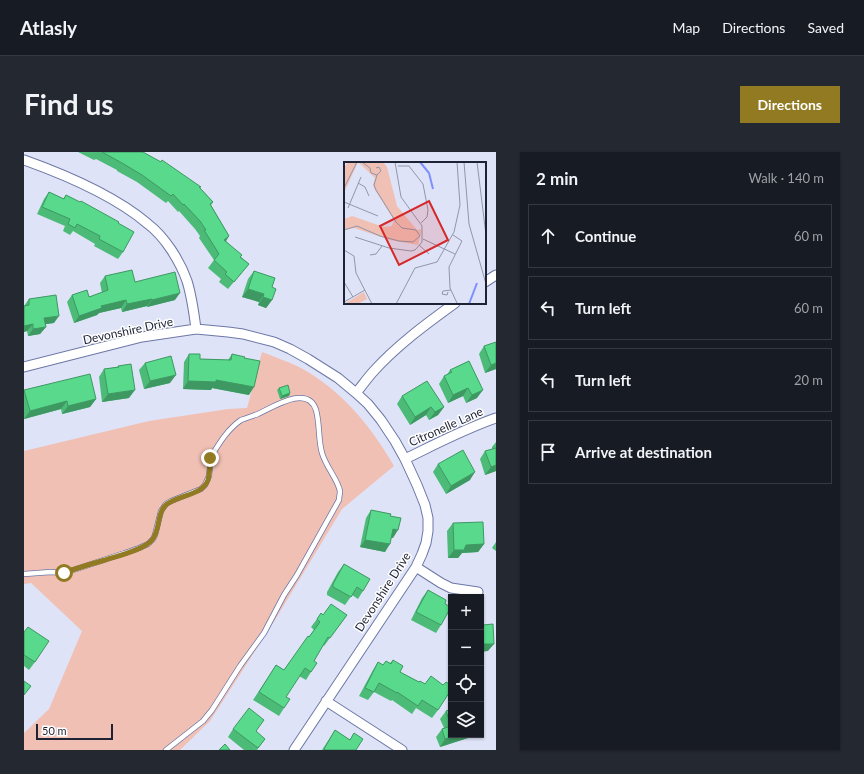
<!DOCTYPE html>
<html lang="en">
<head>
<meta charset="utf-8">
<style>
	body { margin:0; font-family:Lato,sans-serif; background:#242831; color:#f1f3f6 }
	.controls { position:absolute; right:12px; bottom:12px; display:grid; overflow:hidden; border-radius:0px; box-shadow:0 1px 3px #0004 }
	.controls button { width:36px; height:36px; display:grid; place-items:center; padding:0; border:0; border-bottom:1px solid #363941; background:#171b24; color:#f1f3f6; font:20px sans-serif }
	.scale { position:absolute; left:12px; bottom:10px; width:77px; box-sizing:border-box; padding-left:4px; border:2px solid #1e2235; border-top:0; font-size:11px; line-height:14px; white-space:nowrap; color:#1e2235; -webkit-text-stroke:3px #fff; paint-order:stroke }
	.stop { position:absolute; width:12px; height:12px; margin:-9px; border:3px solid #917a21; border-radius:50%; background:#fff }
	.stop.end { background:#917a21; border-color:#fff; box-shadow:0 1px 4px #0008 }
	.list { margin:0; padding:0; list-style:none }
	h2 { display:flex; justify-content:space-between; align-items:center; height:52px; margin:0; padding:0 16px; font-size:17px }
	h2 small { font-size:13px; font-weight:400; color:#9ea1a6 }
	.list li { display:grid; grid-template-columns:26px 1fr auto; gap:12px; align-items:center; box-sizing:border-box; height:64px; margin:0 8px 8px; padding:0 8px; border:1px solid #363941; border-radius:0px }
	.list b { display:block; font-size:15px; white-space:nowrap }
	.list em { font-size:13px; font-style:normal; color:#9ea1a6 }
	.icon { flex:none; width:22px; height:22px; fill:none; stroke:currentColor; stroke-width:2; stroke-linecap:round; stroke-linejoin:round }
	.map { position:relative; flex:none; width:472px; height:598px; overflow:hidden; border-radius:0px }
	header { display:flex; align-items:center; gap:24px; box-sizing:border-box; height:56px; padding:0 20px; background:#171b24; border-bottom:1px solid #363941 }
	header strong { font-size:19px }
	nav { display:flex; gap:22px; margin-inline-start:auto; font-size:14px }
	.intro { display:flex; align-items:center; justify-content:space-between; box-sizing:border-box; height:96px; padding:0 24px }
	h1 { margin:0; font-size:28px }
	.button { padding:10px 18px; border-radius:0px; background:#917a21; color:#fff; font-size:14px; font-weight:700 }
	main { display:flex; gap:24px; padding:0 24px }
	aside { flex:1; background:#171b24; border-radius:0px; box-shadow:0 1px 3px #0004 }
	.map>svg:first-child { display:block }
	.green { fill:#f1c0b4 }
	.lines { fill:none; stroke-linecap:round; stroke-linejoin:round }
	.lane-casing { stroke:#6d77a5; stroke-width:6 }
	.street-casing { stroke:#6d77a5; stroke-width:11 }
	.lane { stroke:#fff; stroke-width:4.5 }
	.street { stroke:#fff; stroke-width:9 }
	.wall { fill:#4cbb78 }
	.shaded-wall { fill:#3e9862 }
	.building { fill:#58d98c; stroke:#3e9862 }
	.route { stroke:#917a21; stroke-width:5 }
	.labels { text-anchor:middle; stroke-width:3; stroke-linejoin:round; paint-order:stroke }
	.street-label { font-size:12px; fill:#1e2235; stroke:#fff }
	.inset-river { fill:none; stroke:#7e90fc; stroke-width:2 }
	.inset-road { fill:none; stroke:#9196aa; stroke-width:1 }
	.view { fill:#d62828; fill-opacity:0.15; stroke:#d62828; stroke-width:2 }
	.inset-edge { fill:none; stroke:#1e2235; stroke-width:2 }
</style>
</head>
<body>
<header>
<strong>Atlasly</strong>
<nav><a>Map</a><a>Directions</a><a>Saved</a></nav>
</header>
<div class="intro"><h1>Find us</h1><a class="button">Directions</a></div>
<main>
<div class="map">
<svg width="472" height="598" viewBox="0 0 472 598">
	<rect width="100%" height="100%" fill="#dee3f8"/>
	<path class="green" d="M238 200C250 205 263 209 275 215 317 237 347 274 370 314L318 357 251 468 186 569 156 598H0V581L25 557 58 479 7 431 0 432V299L125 269 204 257 223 256Z"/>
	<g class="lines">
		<g class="lane-casing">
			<path id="lane" d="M0 422 27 420 40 421 101 401 115 396 124 392 129 387 131 383 137 359 142 352 147 349 177 337 181 333 185 324 187 306 188 303C196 290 204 277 217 268 223 266 228 264 234 262 249 255 284 232 292 258 296 272 294 287 298 301 302 315 313 326 316 339 316 342 315 345 315 348L273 423 260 443 240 481 216 514 188 558 179 569 142 598"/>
		</g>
		<g class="street-casing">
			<path id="street" d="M0 8C42 23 90 43 124 72 141 85 156 109 163 129 168 145 170 161 172 177
				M461 130 472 123
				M0 215 118 185 172 177 204 180 219 182 250 190 266 197 284 207 314 226 332 241 344 252 357 268 371 289 381 307 393 333 401 353 404 366V379L402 391 398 402 392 415 270 598
				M332 241C337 235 342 228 348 221 372 194 402 172 431 151
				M381 307C412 292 440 277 472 266
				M392 415 417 431 427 436 454 440
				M302 549 378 598"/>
		</g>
		<use href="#lane" class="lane"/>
		<use href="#street" class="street"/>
	</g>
	<path class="wall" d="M54 0H119L176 36 189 50 187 53 205 84 202 89 217 105 225 112 219 119 204 137 195 130 197 127 184 116 190 108 175 86 176 84 171 77 155 59 154 60 144 49 142 51 113 30 93 19V18L72 7 70 8Z
		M25 40 39 47 42 43 94 71 99 100 94 107 70 94 71 92 49 79 46 83 39 79 41 74 13 62 20 47Z
		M230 119 248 135V148L242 156 234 153 235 150 218 145 224 127Z
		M81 124 111 130 151 148 123 155V154L98 160 97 156 75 161 73 163 50 171 43 150 48 143 65 145 78 141 76 131Z
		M5 147 30 171 21 172 22 175 16 182 4 184 3 179 0 180V154Z
		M460 194 472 217 461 221 455 202Z
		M165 202 176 207 204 208 208 202 225 243 188 236 187 238 159 237 160 210Z
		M445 209 453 246 442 251 439 244 424 251 415 232 420 224 423 223 426 218Z
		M121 211 146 231 120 237 115 218Z
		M94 214 105 246 78 250 75 225 80 217 93 215Z
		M255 236 266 241 265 244 256 247 253 238Z
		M0 238 72 247 66 255 38 262 37 257 0 267Z
		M378 244 420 255 414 263 405 268 402 263 386 273 373 252Z
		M472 290V319L461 323 456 307 461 299 468 297V295Z
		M414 312 446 328 422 342 409 320Z
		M347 358 366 364 369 386H367L361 400 336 395 342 366Z
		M429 371 460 392 454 400 438 401 434 406H424L423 379Z
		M472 390V399L468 396Z
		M320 412 339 439 334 447 328 443 321 453 303 443V440L314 420Z
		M404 438 421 452 417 473 412 481 387 468 398 446Z
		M299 463H323L300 494 299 493 290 509 287 520 282 528 275 524 262 545 260 556 255 564 229 548 252 513 260 518 290 478 287 475 293 467Z
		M0 480 11 510 5 518 0 514Z
		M369 508 376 520 395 530 401 532 407 524 414 558 408 566 392 556 388 562 368 548 367 549 350 540 344 548 335 544 349 518 354 510 359 513 362 509 366 511Z
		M422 559 447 585 416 595 412 585 418 577 420 576 416 567Z
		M209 577 232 580 241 587 233 598H220L204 585Z
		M311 578 326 588 330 581 332 598H298Z"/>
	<path class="shaded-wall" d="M205 84 200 92V88Z
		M224 137 240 142 235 150 218 145Z
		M156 141 151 148 123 155 128 148Z
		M239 145 248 148 242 156 234 153Z
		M128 147 123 154 98 160 103 152Z
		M102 148 97 156 75 161 73 163 50 171 55 164 77 154Z
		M35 164 30 171 15 173 20 166Z
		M9 172 3 179 0 180V174Z
		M22 175 16 182 4 184 9 177Z
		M472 211V217L461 221 467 213Z
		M152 223 146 231 120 237 126 229Z
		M192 228 230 235 225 243 188 236 187 238 159 237 164 229Z
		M444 236 439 244 424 251 429 243Z
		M111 238 105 246 78 250 84 242Z
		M459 238 453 246 442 251 448 243Z
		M266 241 265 244 256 247 258 244Z
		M72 247 66 255 38 262 44 254Z
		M43 249 37 257 0 267 6 259Z
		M407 255 402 263 386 273 391 265Z
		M420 255 414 263 405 268 411 260Z
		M472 313V319L461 323 467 315Z
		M451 320 446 328 422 342 427 334Z
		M369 377 374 378 369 386 363 385Z
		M341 388 366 392 361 400 336 395Z
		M460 392 454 400 438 401 434 406H424L430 398 442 393Z
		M457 492H470L464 499 457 500Z
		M435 583H448L447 585 416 595 421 587Z"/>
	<path class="building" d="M78 0H119L137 10 138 8 177 35H175L189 50 186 52 205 84 200 88 218 103 216 105 225 112 210 130 201 122 203 120 190 108 195 102 180 78H182L176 69 160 52 159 53 149 42 147 44 118 23 98 11Z
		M25 40 40 47 42 43 56 50 57 49 95 70 94 71 110 80 99 100 75 87 76 84 53 72 51 76 44 72 46 67 18 55Z
		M108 118 111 130 151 120 156 141 128 148V147L103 152 102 148 77 154 78 156 55 164 48 143 63 138 65 145 84 138 81 124Z
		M230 119 251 126 248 135 252 137 248 148 239 145 240 142 224 137Z
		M32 143 35 164 20 166 22 175 9 177V172L0 174V154L5 153V147Z
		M472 190V211L467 213 460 194Z
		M165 202H176V207L207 208 208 202 221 205 220 206 236 209 230 235 192 228V230L164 229Z
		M147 204 152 223 126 229 121 211Z
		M445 209 459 238 448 243 444 236 429 243 420 224 428 220 426 218Z
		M107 212 111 238 84 242 80 217 95 215 94 214Z
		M66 222 72 247 44 254 43 249 6 259 0 238Z
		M403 229 420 255 411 260 407 255 391 265 378 244Z
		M264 233 266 241 258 244 255 236Z
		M472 296V313L467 315 461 299Z
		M439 298 451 320 427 334 414 312Z
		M347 358 367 362 366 364 377 366 374 378 369 377 366 392 341 388Z
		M459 370 460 392 442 393 440 398H430L429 371Z
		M320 412 346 427 339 439 333 435 327 445 309 435V432Z
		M404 438 422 448 421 452 427 455 417 473 392 460Z
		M307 452 323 463 306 486 304 485 290 509 293 511 287 520 281 516 262 545 266 547 260 556 235 540 252 513 260 518 284 484 285 485 296 470 293 467 297 461 299 463Z
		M457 464H458L459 473 469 472 470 492H457Z
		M4 475 25 489 11 510 0 503V480Z
		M369 508 379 514 376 520 395 530 396 529 401 532 407 524 419 533 422 530 427 533V538L414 558 398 548 394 554 373 540V541L355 531 350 540 341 536 354 510 359 513 362 509 367 512Z
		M0 529 7 534 0 543Z
		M225 556 240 568 232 579 241 587 234 596 209 577Z
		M427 557V583H435L421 587 418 577 427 574 422 559Z
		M311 578 326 588 330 581 339 587 332 598H301L300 597Z
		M201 592 206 598H195Z"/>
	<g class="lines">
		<path class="route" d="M40 421C53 416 67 412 81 408 93 404 120 398 128 388 137 377 132 361 143 352 155 343 179 343 184 328 186 321 186 313 186 306"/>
	</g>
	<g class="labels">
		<g class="street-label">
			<text transform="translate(104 179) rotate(-12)" y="4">Devonshire Drive</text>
			<text transform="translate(422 275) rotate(-24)" y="4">Citronelle Lane</text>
			<text transform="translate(359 440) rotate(-57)" y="4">Devonshire Drive</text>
		</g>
	</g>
	<g transform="translate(320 10)">
		<rect width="142" height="142" fill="#dee3f8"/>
		<path d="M4 0H14L0 31V6ZM14 0H39L43 5 53 44 73 68 78 67 74 83 46 78 10 66 0 68V57L8 54 40 65 48 64 50 58 31 28 29 23 31 16ZM20 130 23 137 14 142H0Z" fill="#f1c0b4"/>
		<path class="inset-river" d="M76 0 85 11 89 27M125 142 133 121"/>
		<path class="inset-road" d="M18 0 26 6 27 11 33 13 37 9 35 5 32 6M120 0 125 62 142 122M133 0 142 73M54 4H65L79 22 84 48 83 55 77 61M14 21 21 25 25 34M0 26 13 0M0 40 34 54M4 46 17 15M0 68 13 64 36 74 55 79 69 80 76 74 72 68 58 66 52 60 32 28 30 23 33 13M109 73 118 79 105 105 106 126 113 141M11 75 45 86 67 89 71 88 78 80V64L57 35 51 0M79 77 111 92M75 83 85 92M0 88 10 94 12 111 28 142M26 93 32 92 38 84M0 120 9 135M104 130 103 133 98 132 99 129 107 128M0 140 21 128M52 142 71 106 93 100 110 70 116 43 113 0"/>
		<path class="view" d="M85 39 104 78 55 103 36 64Z"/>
		<rect width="142" height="142" class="inset-edge"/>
	</g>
</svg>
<div class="controls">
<button>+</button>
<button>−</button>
<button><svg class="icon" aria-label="locate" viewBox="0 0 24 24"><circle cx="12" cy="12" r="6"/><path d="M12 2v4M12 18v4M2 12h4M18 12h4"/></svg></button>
<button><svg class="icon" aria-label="layers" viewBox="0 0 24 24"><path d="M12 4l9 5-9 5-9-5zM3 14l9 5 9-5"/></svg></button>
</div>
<div class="scale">50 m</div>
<div class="stop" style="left:40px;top:421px"></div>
<div class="stop end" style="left:186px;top:306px"></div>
</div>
<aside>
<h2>2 min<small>Walk · 140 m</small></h2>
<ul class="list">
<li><svg class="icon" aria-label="ahead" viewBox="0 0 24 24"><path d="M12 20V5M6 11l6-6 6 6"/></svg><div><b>Continue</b></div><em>60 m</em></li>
<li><svg class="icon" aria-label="left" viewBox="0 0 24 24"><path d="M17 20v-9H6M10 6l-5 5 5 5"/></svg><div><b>Turn left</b></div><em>60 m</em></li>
<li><svg class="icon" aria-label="left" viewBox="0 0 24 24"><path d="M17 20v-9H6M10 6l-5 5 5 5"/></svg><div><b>Turn left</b></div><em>20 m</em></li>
<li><svg class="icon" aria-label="arrive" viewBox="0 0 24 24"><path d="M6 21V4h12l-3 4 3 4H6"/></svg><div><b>Arrive at destination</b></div></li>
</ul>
</aside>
</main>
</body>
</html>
